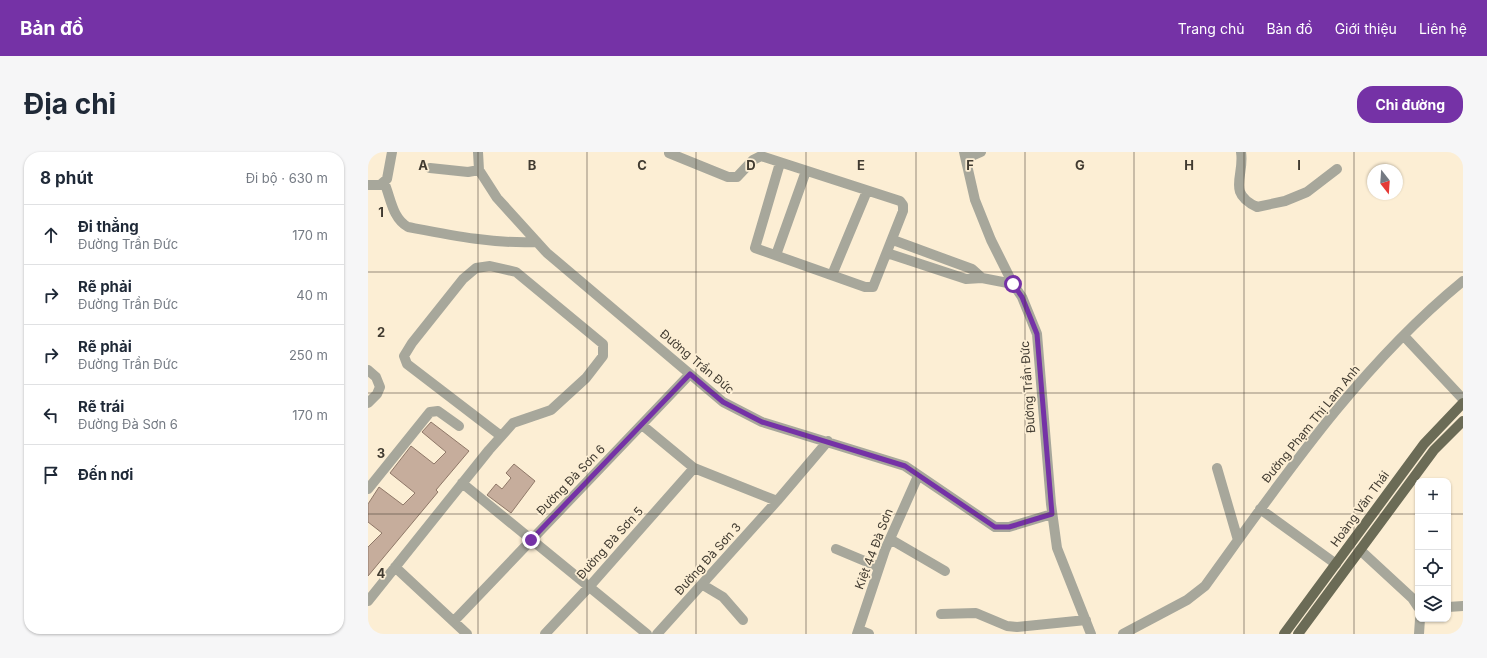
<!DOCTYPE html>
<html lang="vi">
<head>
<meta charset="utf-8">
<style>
	body { margin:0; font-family:Inter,sans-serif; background:#f6f6f7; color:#1f2937 }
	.controls { position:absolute; right:12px; bottom:12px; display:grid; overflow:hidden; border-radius:8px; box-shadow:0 1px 3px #0004 }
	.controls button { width:36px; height:36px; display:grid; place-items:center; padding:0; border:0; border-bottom:1px solid #e0e1e3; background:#fff; color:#1f2937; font:20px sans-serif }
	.compass { position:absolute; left:999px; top:12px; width:36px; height:36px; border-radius:50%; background:#fff; box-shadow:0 1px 3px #0004; rotate:163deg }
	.stop { position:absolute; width:12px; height:12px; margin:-9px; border:3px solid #7532a6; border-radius:50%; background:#fff }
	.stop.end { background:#7532a6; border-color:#fff; box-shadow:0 1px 4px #0008 }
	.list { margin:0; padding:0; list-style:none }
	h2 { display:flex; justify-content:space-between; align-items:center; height:52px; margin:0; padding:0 16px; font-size:17px }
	h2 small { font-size:13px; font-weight:400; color:#747a83 }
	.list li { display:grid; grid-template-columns:26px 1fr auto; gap:12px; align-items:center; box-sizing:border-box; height:60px; padding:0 16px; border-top:1px solid #e0e1e3 }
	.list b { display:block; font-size:15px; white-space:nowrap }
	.list p { margin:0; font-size:13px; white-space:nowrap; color:#747a83 }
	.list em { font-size:13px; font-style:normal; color:#747a83 }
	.icon { flex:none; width:22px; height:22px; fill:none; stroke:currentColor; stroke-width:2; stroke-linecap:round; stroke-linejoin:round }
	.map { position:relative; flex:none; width:1095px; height:482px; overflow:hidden; border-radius:16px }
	header { display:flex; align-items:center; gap:24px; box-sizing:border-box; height:56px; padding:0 20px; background:#7532a6; color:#fff }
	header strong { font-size:19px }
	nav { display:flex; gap:22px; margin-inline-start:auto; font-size:14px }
	.intro { display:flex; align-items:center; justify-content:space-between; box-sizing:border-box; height:96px; padding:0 24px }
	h1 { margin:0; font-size:28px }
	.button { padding:10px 18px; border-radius:16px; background:#7532a6; color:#fff; font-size:14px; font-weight:700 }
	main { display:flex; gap:24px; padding:0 24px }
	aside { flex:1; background:#fff; border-radius:16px; box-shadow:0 1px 3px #0004 }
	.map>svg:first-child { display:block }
	.building { fill:#c6ad9c; stroke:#8f7868 }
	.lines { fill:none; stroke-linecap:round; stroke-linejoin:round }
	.minor { stroke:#a7a79b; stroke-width:10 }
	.major { stroke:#6b6b56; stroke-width:10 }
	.route { stroke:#7532a6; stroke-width:5 }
	.grid { fill:none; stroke:#413b31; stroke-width:1; stroke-opacity:0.55 }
	.labels { text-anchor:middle; stroke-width:3.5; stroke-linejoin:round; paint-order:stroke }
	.street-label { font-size:12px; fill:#413b31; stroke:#fceed4 }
	.grid-label { font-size:13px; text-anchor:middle; font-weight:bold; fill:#413b31; stroke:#fceed4; stroke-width:3.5; stroke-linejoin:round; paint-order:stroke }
</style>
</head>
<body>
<header>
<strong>Bản đồ</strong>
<nav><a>Trang chủ</a><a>Bản đồ</a><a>Giới thiệu</a><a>Liên hệ</a></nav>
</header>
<div class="intro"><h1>Địa chỉ</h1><a class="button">Chỉ đường</a></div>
<main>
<aside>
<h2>8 phút<small>Đi bộ · 630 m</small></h2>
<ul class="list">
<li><svg class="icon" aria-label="ahead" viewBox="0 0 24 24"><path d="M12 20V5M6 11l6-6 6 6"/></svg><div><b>Đi thẳng</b><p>Đường Trần Đức</p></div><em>170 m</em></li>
<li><svg class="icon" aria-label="right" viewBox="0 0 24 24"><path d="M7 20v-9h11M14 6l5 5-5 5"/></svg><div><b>Rẽ phải</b><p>Đường Trần Đức</p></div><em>40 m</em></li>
<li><svg class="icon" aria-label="right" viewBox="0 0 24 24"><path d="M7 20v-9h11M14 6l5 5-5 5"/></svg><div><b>Rẽ phải</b><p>Đường Trần Đức</p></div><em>250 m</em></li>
<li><svg class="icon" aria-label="left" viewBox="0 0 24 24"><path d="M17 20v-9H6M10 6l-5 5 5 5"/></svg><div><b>Rẽ trái</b><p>Đường Đà Sơn 6</p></div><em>170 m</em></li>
<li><svg class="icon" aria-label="arrive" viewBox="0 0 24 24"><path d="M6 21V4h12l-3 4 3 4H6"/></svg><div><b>Đến nơi</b></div></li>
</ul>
</aside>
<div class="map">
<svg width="1095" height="482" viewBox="0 0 1095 482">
	<rect width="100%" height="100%" fill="#fceed4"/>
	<path class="building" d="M63 270 101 299 68 338 70 340 0 424V395L14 381 0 370V352L11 335 35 353 47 341 22 321 43 294 66 312 78 300 54 280Z
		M146 312 167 329 143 361 119 343 128 332 134 337 143 326 138 321Z"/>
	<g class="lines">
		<path class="minor" d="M110 0 111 18 129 46 179 101 355 250 394 270 537 314 627 375H641L684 362
			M596 0 607 48 623 88 645 132 654 145 669 182 683 352 689 396 723 482
			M873 0C877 25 858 40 889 55L917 49 939 40 969 17
			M301 1 360 25H369L385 8 393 4 532 49 535 53V59L505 135H497L387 96 412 11
			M599 6 613 0
			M62 16 100 20 111 18
			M16 30C23 46 24 66 40 75 82 83 126 92 169 90
			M0 33H12L19 27 24 0
			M519 101 598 127 614 126 604 117 525 88
			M408 103 438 19
			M464 123 499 39
			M614 126 645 132
			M1036 184 1095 247
			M0 218 8 225 12 235 9 242 0 251
			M274 273 326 316 409 349
			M849 316 870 388
			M94 331 279 482
			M0 337 62 260 70 259 91 274
			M892 357 968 412
			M522 387 577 419
			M468 397 511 415
			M992 398 1044 446 1050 455
			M27 415 99 482
			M335 433 355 445 375 468
			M0 449 121 298 145 271 183 258 218 226 235 204V192L148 120 122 114 108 116 95 127 44 191 36 204 39 212 133 284
			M1080 455 1095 454
			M573 462 608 461 639 474 649 475 718 468
			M86 469 322 222
			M491 478 501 482
			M177 482 221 435 326 316
			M289 482 409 349 460 289
			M489 482 517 398 550 324
			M755 482 819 448 837 434C915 326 991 214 1095 129
			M1051 482 1052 467"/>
		<path class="major" d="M916 482 1056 292 1095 251
			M930 482 1066 298 1095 269"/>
	</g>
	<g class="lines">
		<path class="route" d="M163 388 322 222 355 250 394 270 537 314 627 375H641L684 362 669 182 654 145 645 132"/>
	</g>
	<path class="grid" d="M110 0V482M219 0V482M328 0V482M438 0V482M548 0V482M657 0V482M766 0V482M876 0V482M986 0V482M0 120H1095M0 241H1095M0 362H1050M1080 362H1095"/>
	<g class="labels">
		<g class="street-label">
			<text transform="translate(329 210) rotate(40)" y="4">Đường Trần Đức</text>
			<text transform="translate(660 235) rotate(-94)" y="4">Đường Trần Đức</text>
			<text transform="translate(943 272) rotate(-51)" y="4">Đường Phạm Thị Lam Anh</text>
			<text transform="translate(203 328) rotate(-46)" y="4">Đường Đà Sơn 6</text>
			<text transform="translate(992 357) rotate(-54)" y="4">Hoàng Văn Thái</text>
			<text transform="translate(242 391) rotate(-48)" y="4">Đường Đà Sơn 5</text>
			<text transform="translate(506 397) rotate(-69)" y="4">Kiệt 44 Đà Sơn</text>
			<text transform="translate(340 407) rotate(-48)" y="4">Đường Đà Sơn 3</text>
		</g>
	</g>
	<g class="grid-label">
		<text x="55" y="18">A</text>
		<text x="164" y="18">B</text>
		<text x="274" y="18">C</text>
		<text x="383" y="18">D</text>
		<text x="493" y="18">E</text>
		<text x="602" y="18">F</text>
		<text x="712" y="18">G</text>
		<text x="821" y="18">H</text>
		<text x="931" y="18">I</text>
		<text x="13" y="65">1</text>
		<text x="13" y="185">2</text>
		<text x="13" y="306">3</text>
		<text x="13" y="426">4</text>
	</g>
</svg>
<div class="controls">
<button>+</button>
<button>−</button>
<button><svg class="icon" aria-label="locate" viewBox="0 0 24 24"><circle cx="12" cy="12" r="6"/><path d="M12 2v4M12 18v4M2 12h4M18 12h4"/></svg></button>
<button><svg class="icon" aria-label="layers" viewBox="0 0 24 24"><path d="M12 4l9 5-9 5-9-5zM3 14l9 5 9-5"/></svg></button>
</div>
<svg class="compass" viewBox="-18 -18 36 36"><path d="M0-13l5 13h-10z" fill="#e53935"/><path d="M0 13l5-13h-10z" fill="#747a83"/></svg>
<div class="stop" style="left:645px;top:132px"></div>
<div class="stop end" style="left:163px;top:388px"></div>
</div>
</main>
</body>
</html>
